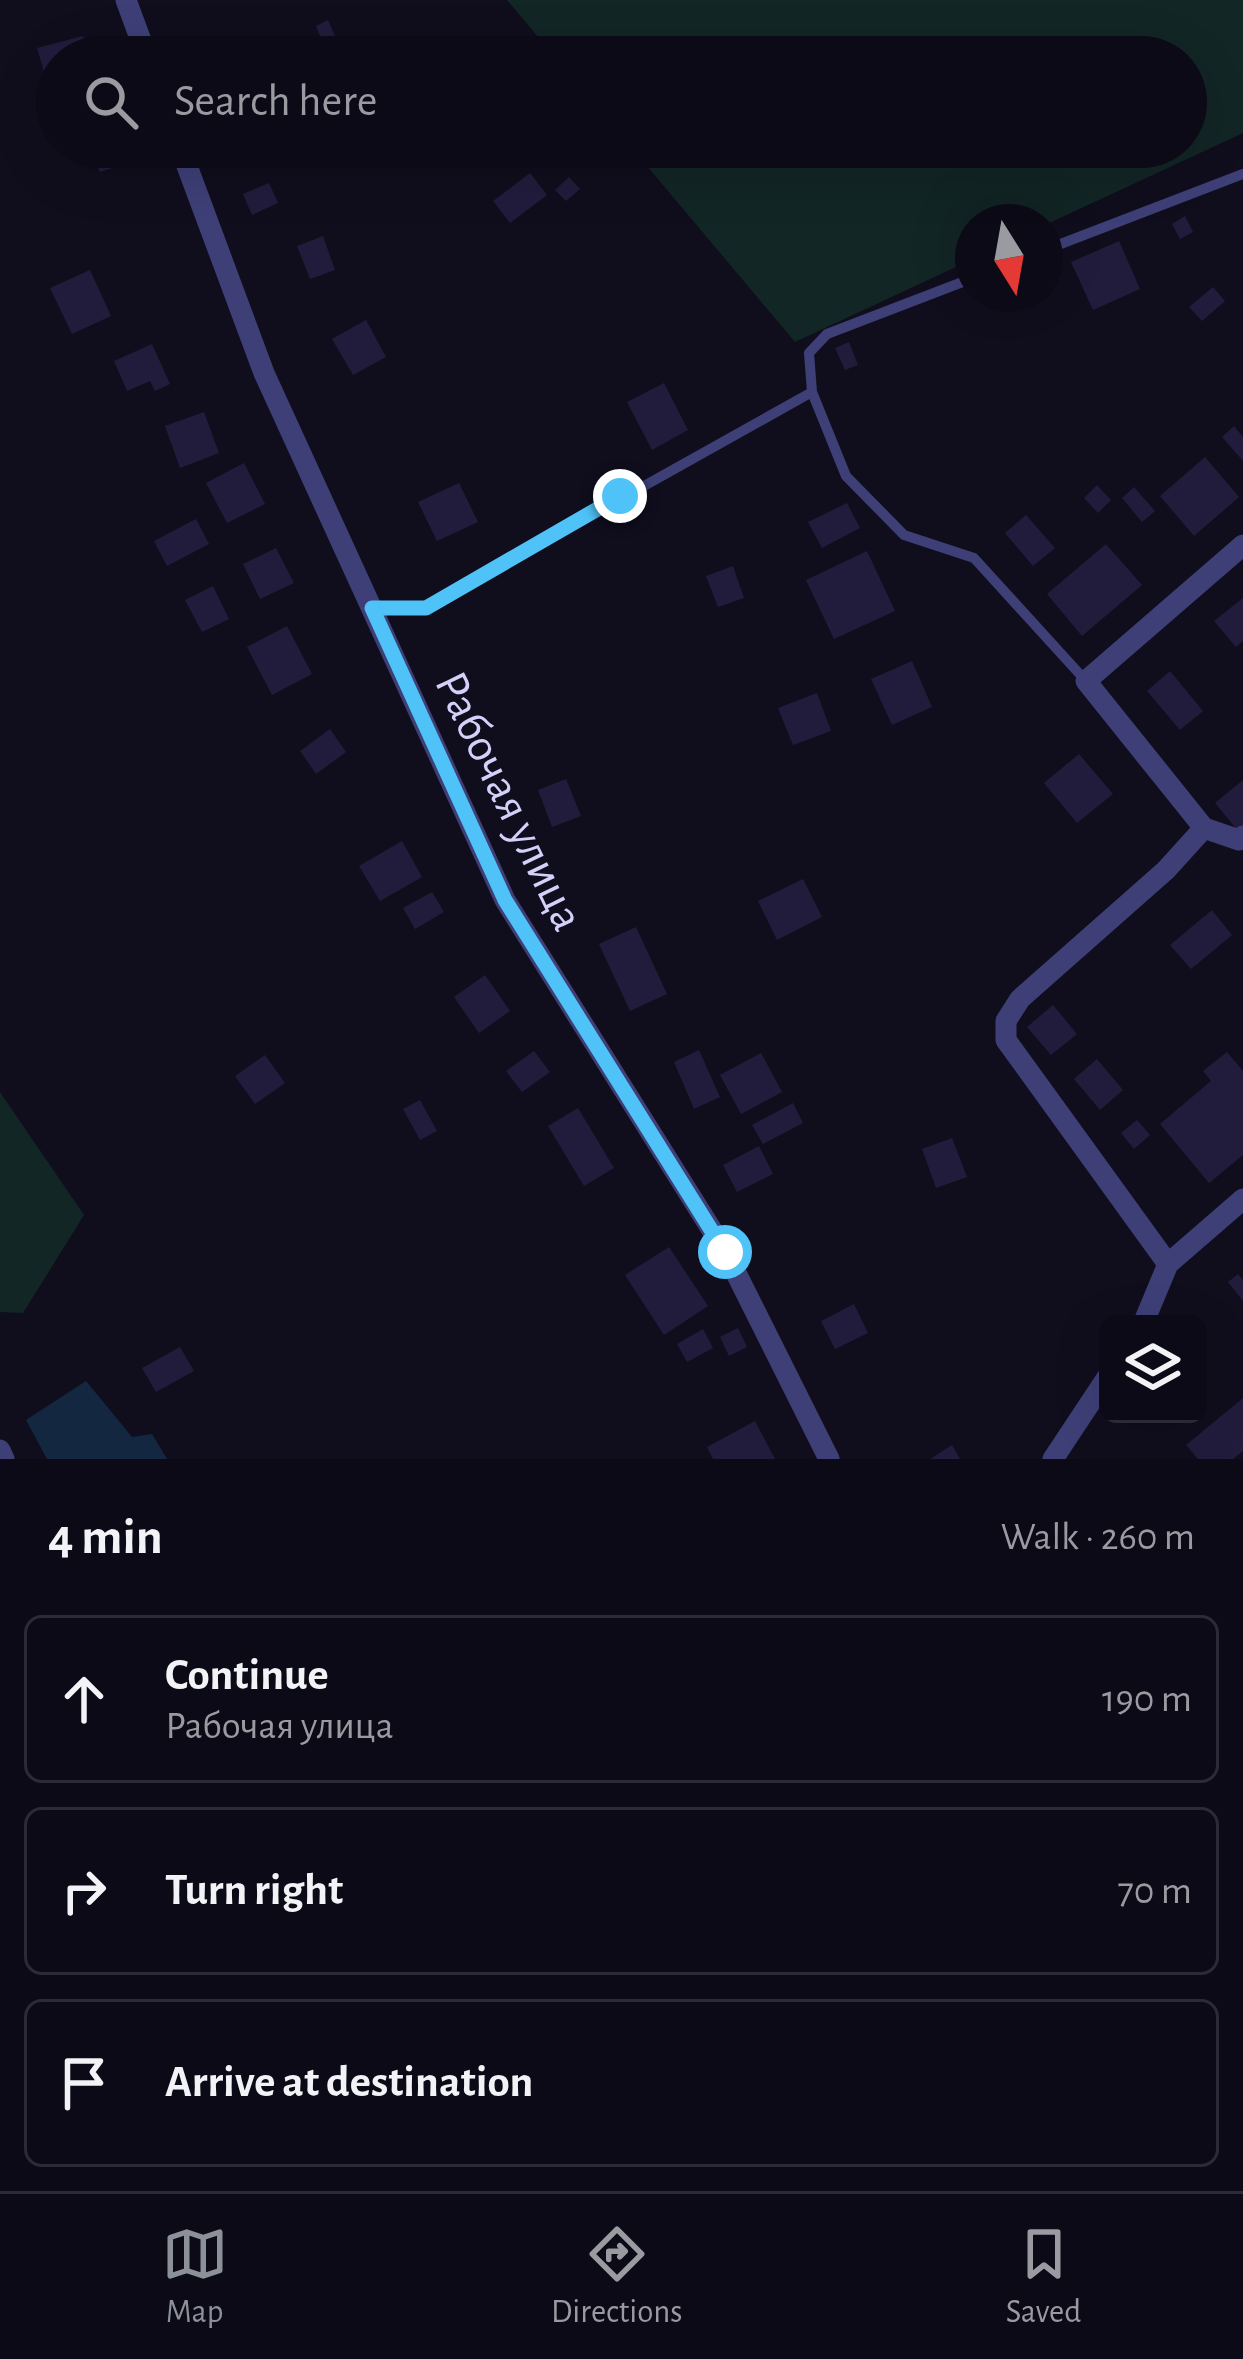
<!DOCTYPE html>
<html lang="en">
<head>
<meta charset="utf-8">
<style>
	body { margin:0; font-family:"Alegreya Sans",sans-serif; background:#1a1823; color:#f1f3f6 }
	.controls { position:absolute; right:36px; bottom:36px; display:grid; overflow:hidden; border-radius:18px; box-shadow:0 12px 48px #0002 }
	.controls button { width:108px; height:108px; display:grid; place-items:center; padding:0; border:0; border-bottom:3px solid #2c2b35; background:#0c0a16; color:#f1f3f6; font:60px sans-serif }
	.compass { position:absolute; left:955px; top:204px; width:108px; height:108px; border-radius:50%; background:#0c0a16; box-shadow:0 12px 48px #0002; rotate:169deg }
	.stop { position:absolute; width:36px; height:36px; margin:-27px; border:9px solid #4fc3f7; border-radius:50%; background:#fff }
	.stop.end { background:#4fc3f7; border-color:#fff; box-shadow:0 3px 12px #0008 }
	.list { margin:0; padding:0; list-style:none }
	h2 { display:flex; justify-content:space-between; align-items:center; height:156px; margin:0; padding:0 48px; font-size:51px }
	h2 small { font-size:39px; font-weight:400; color:#9a9aa1 }
	.list li { display:grid; grid-template-columns:78px 1fr auto; gap:36px; align-items:center; box-sizing:border-box; height:168px; margin:0 24px 24px; padding:0 24px; border:3px solid #2c2b35; border-radius:18px }
	.list b { display:block; font-size:45px; white-space:nowrap }
	.list p { margin:0; font-size:39px; white-space:nowrap; color:#9a9aa1 }
	.list em { font-size:39px; font-style:normal; color:#9a9aa1 }
	.icon { flex:none; width:66px; height:66px; fill:none; stroke:currentColor; stroke-width:2; stroke-linecap:round; stroke-linejoin:round }
	.map { position:relative; flex:none; width:1243px; height:1459px; overflow:hidden }
	.search { position:absolute; background:#0c0a16; box-shadow:0 12px 48px #0002; left:36px; right:36px; top:36px; height:132px; display:flex; align-items:center; gap:30px; box-sizing:border-box; padding:0 42px; border-radius:66px; color:#9a9aa1; font-size:45px }
	.sheet { height:732px; background:#0c0a16 }
	nav { display:flex; justify-content:space-around; align-items:center; box-sizing:border-box; height:168px; border-top:3px solid #2c2b35; background:#0c0a16; font-size:33px; color:#9a9aa1 }
	nav a { display:grid; justify-items:center; gap:6px }
	nav .on { color:#8c9099 }
	.map>svg:first-child { display:block }
	.green { fill:#122625 }
	.water { fill:#132741 }
	.building { fill:#211c3c }
	.lines { fill:none; stroke-linecap:round; stroke-linejoin:round }
	.lane { stroke:#3e3f77; stroke-width:10 }
	.street { stroke:#3e3f77; stroke-width:21 }
	.route { stroke:#4fc3f7; stroke-width:15 }
	.labels { text-anchor:middle; stroke-width:10; stroke-linejoin:round; paint-order:stroke }
	.street-label { font-size:48px; fill:#d3d0fa; stroke:#100e1d }
</style>
</head>
<body>
<div class="map">
<svg width="1243" height="1459" viewBox="0 0 1243 1459">
	<rect width="100%" height="100%" fill="#100e1d"/>
	<path class="green" d="M507 0H1243V133L1045 225 973 222V259L795 342 631 147H1186V57H555Z
		M0 1092 84 1215 23 1313 0 1312Z"/>
	<path class="water" d="M86 1381 132 1437 152 1434 167 1459H47L26 1420Z"/>
	<path class="building" d="M328 20 339 46 326 51 316 26Z
		M83 36 89 57H57V82L48 85 37 48Z
		M90 147H114L121 165 100 172Z
		M471 147H509L480 163Z
		M530 173 547 195 510 223 493 201Z
		M569 177 580 189 566 201 555 190Z
		M269 183 278 203 252 215 243 194Z
		M1185 216 1193 232 1180 239 1172 224Z
		M323 236 335 270 310 279 297 246Z
		M1119 241 1140 289 1093 310 1071 262Z
		M90 270 111 316 72 334 50 288Z
		M1213 287 1225 301 1202 321 1189 307Z
		M366 320 386 357 353 375 332 339Z
		M849 342 858 365 845 370 835 348Z
		M152 344 170 384 155 391 150 381 127 391 114 361Z
		M664 383 688 430 652 450 627 402Z
		M204 412 219 453 180 468 165 426Z
		M1234 426 1243 437V461L1222 437Z
		M1205 457 1239 497 1194 536 1160 496Z
		M244 463 265 504 227 523 206 483Z
		M459 483 478 522 437 541 418 502Z
		M1097 485 1111 500 1098 513 1084 498Z
		M1134 487 1155 511 1142 522 1122 498Z
		M847 503 860 528 822 548 808 522Z
		M1026 515 1055 548 1033 566 1005 533Z
		M196 519 209 544 167 566 154 541Z
		M1106 544 1142 585 1082 636 1047 594Z
		M276 548 294 583 260 599 243 564Z
		M867 551 895 611 834 639 806 580Z
		M733 566 744 598 718 607 706 576Z
		M213 586 229 619 202 632 185 600Z
		M1243 598V641L1236 647 1214 621Z
		M287 626 312 674 272 695 247 647Z
		M912 661 932 707 892 725 871 679Z
		M1170 671 1203 711 1180 730 1147 691Z
		M817 693 831 731 793 745 778 708Z
		M330 729 346 752 316 774 300 751Z
		M1079 754 1113 794 1077 823 1044 783Z
		M566 779 581 816 552 827 538 790Z
		M1243 780V828L1239 832 1215 803Z
		M402 841 422 877 380 901 359 866Z
		M803 879 822 917 777 940 758 901Z
		M432 892 444 912 415 929 403 908Z
		M1212 910 1232 935 1191 969 1170 945Z
		M636 927 667 994 630 1011 599 944Z
		M485 975 510 1011 479 1033 454 997Z
		M1053 1005 1077 1034 1051 1055 1027 1027Z
		M699 1050 720 1097 694 1109 674 1062Z
		M534 1051 550 1072 522 1092 506 1071Z
		M1227 1052 1243 1071V1155L1209 1183 1160 1124 1211 1081 1203 1071Z
		M761 1053 782 1092 741 1114 720 1075Z
		M265 1055 285 1083 255 1104 235 1076Z
		M1097 1059 1123 1090 1100 1110 1074 1079Z
		M420 1100 437 1131 420 1140 403 1109Z
		M793 1103 803 1123 763 1144 752 1125Z
		M578 1108 614 1168 584 1186 548 1126Z
		M1137 1120 1150 1135 1134 1149 1121 1133Z
		M952 1138 967 1177 936 1188 922 1149Z
		M759 1146 773 1174 737 1192 723 1165Z
		M669 1247 708 1306 664 1335 625 1275Z
		M1238 1274 1243 1280V1301L1228 1282Z
		M854 1304 868 1333 835 1349 821 1321Z
		M738 1328 747 1347 729 1356 720 1337Z
		M703 1329 713 1348 687 1362 677 1344Z
		M180 1347 194 1371 156 1392 142 1368Z
		M1243 1398V1451L1233 1459H1198L1186 1445Z
		M755 1421 775 1459H713L707 1447Z
		M952 1445 960 1459H930Z"/>
	<g class="lines">
		<path class="lane" d="M1045 250 1243 174
			M973 278 827 334 809 353 812 392 846 476 904 535 974 558 1086 681
			M374 608H426L812 392"/>
		<path class="street" d="M126 0 147 57
			M180 147 264 373 505 900 725 1251 829 1459
			M1204 828 1086 681 1243 545
			M1168 1264 1006 1040V1021L1020 999 1166 870 1204 828 1239 840 1243 836
			M1143 1324 1168 1264 1243 1199
			M0 1450 4 1459
			M1053 1459 1108 1376"/>
	</g>
	<g class="lines">
		<path class="route" d="M620 496 426 608H372L505 900 725 1252"/>
	</g>
	<g class="labels">
		<g class="street-label">
			<text transform="translate(511 800) rotate(64)" y="17">Рабочая улица</text>
		</g>
	</g>
</svg>
<div class="controls">
<button><svg class="icon" aria-label="layers" viewBox="0 0 24 24"><path d="M12 4l9 5-9 5-9-5zM3 14l9 5 9-5"/></svg></button>
</div>
<svg class="compass" viewBox="-18 -18 36 36"><path d="M0-13l5 13h-10z" fill="#e53935"/><path d="M0 13l5-13h-10z" fill="#9a9aa1"/></svg>
<div class="stop" style="left:725px;top:1252px"></div>
<div class="stop end" style="left:620px;top:496px"></div>
<div class="search"><svg class="icon" aria-label="search" viewBox="0 0 24 24"><circle cx="10" cy="10" r="6"/><path d="M15 15l6 6"/></svg>Search here</div>
</div>
<section class="sheet">
<h2>4 min<small>Walk · 260 m</small></h2>
<ul class="list">
<li><svg class="icon" aria-label="ahead" viewBox="0 0 24 24"><path d="M12 20V5M6 11l6-6 6 6"/></svg><div><b>Continue</b><p>Рабочая улица</p></div><em>190 m</em></li>
<li><svg class="icon" aria-label="right" viewBox="0 0 24 24"><path d="M7 20v-9h11M14 6l5 5-5 5"/></svg><div><b>Turn right</b></div><em>70 m</em></li>
<li><svg class="icon" aria-label="arrive" viewBox="0 0 24 24"><path d="M6 21V4h12l-3 4 3 4H6"/></svg><div><b>Arrive at destination</b></div></li>
</ul>
</section>
<nav>
<a class="on"><svg class="icon" aria-label="map" viewBox="0 0 24 24"><path d="M3 6l6-2 6 2 6-2v14l-6 2-6-2-6 2zM9 4v14M15 6v14"/></svg>Map</a>
<a><svg class="icon" aria-label="directions" viewBox="0 0 24 24"><path d="M12 3l9 9-9 9-9-9zM9 14v-3h6M13 9l2 2-2 2"/></svg>Directions</a>
<a><svg class="icon" aria-label="saved" viewBox="0 0 24 24"><path d="M7 4h10v16l-5-4-5 4z"/></svg>Saved</a>
</nav>
</body>
</html>
